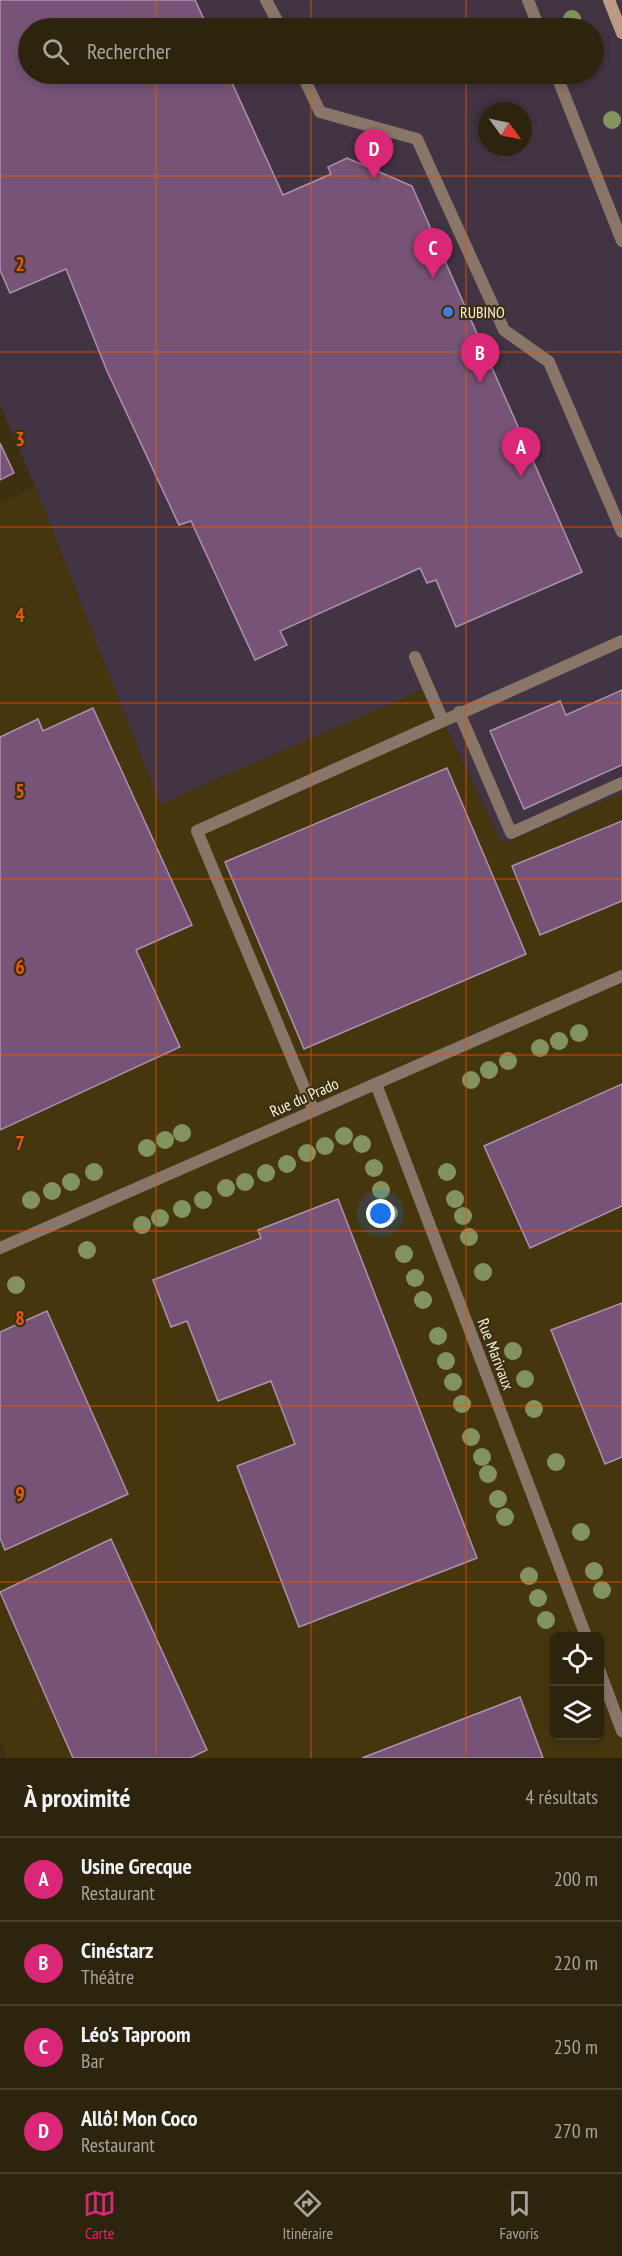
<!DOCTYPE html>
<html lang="fr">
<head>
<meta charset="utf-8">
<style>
	body { margin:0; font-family:"PT Sans Narrow",sans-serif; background:#39301b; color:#f1f3f6 }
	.controls { position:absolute; right:18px; bottom:18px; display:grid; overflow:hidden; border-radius:9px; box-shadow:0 3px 9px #0003 }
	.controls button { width:54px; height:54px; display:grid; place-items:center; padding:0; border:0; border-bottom:2px solid #48412e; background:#2d240d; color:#f1f3f6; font:30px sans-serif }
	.compass { position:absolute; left:478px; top:102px; width:54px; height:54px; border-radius:50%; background:#2d240d; box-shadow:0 3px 9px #0003; rotate:123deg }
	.you { position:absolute; left:381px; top:1214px; width:21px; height:21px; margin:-15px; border:4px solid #fff; border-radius:50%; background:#1a73e8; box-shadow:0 0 0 9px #1a73e833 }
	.badge { display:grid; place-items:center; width:39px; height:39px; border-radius:50%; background:#db2777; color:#fff; font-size:20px; font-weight:700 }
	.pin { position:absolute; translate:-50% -50px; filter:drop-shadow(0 2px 3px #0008) }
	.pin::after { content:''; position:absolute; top:32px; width:21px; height:18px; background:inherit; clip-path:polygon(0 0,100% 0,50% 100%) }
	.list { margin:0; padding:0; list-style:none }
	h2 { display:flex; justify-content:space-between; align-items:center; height:78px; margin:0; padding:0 24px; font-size:26px }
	h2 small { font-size:20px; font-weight:400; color:#a7a49d }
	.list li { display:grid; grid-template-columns:39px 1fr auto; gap:18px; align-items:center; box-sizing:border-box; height:84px; padding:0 24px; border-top:2px solid #48412e }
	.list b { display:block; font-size:22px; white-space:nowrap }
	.list p { margin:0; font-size:20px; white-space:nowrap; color:#a7a49d }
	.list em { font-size:20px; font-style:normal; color:#a7a49d }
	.icon { flex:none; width:33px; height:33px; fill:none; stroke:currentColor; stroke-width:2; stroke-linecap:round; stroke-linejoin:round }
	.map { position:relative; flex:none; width:622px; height:1758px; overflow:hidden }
	.search { position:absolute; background:#2d240d; box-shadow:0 3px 9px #0003; left:18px; right:18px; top:18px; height:66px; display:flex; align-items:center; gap:15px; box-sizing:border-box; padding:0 21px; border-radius:33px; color:#a7a49d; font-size:22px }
	.sheet { height:414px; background:#2d240d }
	nav { display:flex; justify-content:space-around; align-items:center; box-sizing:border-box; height:84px; border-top:2px solid #48412e; background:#2d240d; font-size:16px; color:#a7a49d }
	nav a { display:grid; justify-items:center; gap:3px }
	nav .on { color:#db2777 }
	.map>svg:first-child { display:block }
	.commercial { fill:#423442; fill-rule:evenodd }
	.built { fill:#45360e; fill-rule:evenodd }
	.building { fill:#775477; stroke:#ad92ad; stroke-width:1.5 }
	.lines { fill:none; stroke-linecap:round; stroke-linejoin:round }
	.service { stroke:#897669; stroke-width:12 }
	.minor { stroke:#897669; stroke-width:12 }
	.secondary { stroke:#bb9b88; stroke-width:12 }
	.tree { fill:#829360 }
	.grid { fill:none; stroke:#e8590c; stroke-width:1.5; stroke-opacity:0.55 }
	.shop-dot { fill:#3f7fe0; stroke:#3c3011; stroke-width:2 }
	.labels { text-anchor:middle; stroke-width:4.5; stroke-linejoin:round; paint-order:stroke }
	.poi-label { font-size:16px; fill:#f8f1df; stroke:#3c3011; text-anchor:start }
	.street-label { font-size:16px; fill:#f8f1df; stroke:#3c3011 }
	.grid-label { font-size:20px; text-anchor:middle; font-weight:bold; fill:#e8590c; stroke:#3c3011; stroke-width:4.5; stroke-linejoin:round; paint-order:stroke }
</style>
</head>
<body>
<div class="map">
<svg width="622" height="1758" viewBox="0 0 622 1758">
	<rect width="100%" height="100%" fill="#3c3011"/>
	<path class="commercial" d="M0 0H622V793L502 844 427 688 160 804 35 486 0 404ZM28 28H594V74H28ZM487 111H523V147H487Z"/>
	<path class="built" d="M35 486 160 804 427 688 502 844 622 793V1758H6L0 1737V503ZM554 1636H600V1736H554Z"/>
	<path class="building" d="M0 0H195L208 28H28V74H228L283 195 331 174 328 167 347 158 412 186 582 572 456 627 436 580 427 583 420 568 280 631 287 645 255 660 191 521 179 525 107 371 66 269 10 293 0 270Z
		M0 443 14 473 0 480Z
		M622 690V765L524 809 490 731 560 701 566 715Z
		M93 708 192 925 136 950 180 1047 0 1130V737L38 719 43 731Z
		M447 768 526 954 304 1049 225 862Z
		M622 821V901L540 935 512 866Z
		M622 1084V1206L530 1248 484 1146Z
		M338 1199 477 1558 299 1627 237 1466 295 1444 271 1381 218 1401 187 1321 171 1327 153 1280 261 1238 258 1230Z
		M622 1303V1457L605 1464 551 1330Z
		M47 1311 128 1494 5 1550 0 1538V1332Z
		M111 1539 207 1750 190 1758H73L0 1592Z
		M520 1697 543 1758H362Z"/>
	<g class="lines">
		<path class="service" d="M266 0 281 28
			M528 0 539 28
			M302 74 320 112 417 139 504 330 549 362 622 532
			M556 74 622 241
			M415 657 442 719
			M459 712 511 833 622 783
			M314 1111 197 831 622 641"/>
		<path class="minor" d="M376 1084 586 1636
			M0 1248 622 976
			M600 1672 622 1731"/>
		<path class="secondary" d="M609 0 622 33"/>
	</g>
	<g class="tree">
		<circle cx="572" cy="19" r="9"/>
		<circle cx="612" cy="120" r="9"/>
		<circle cx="579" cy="1033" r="9"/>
		<circle cx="559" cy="1041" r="9"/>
		<circle cx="540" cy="1048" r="9"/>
		<circle cx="508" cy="1061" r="9"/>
		<circle cx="489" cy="1070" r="9"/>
		<circle cx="471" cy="1080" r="9"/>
		<circle cx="182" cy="1133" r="9"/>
		<circle cx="344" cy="1136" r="9"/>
		<circle cx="165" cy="1140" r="9"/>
		<circle cx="362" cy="1144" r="9"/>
		<circle cx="325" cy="1146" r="9"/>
		<circle cx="147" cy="1148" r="9"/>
		<circle cx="307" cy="1153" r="9"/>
		<circle cx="287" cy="1164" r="9"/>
		<circle cx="374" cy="1168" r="9"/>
		<circle cx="94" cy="1172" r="9"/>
		<circle cx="447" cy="1172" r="9"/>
		<circle cx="266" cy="1173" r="9"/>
		<circle cx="71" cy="1182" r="9"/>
		<circle cx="245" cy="1182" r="9"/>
		<circle cx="226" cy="1188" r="9"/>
		<circle cx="381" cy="1190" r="9"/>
		<circle cx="52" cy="1191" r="9"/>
		<circle cx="455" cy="1199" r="9"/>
		<circle cx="31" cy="1200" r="9"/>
		<circle cx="203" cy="1200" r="9"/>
		<circle cx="182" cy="1209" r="9"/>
		<circle cx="389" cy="1213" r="9"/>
		<circle cx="463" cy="1216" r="9"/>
		<circle cx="160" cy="1218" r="9"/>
		<circle cx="142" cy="1225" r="9"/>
		<circle cx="469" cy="1237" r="9"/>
		<circle cx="87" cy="1250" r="9"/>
		<circle cx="404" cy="1254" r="9"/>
		<circle cx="483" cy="1272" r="9"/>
		<circle cx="415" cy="1278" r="9"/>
		<circle cx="16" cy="1285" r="9"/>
		<circle cx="423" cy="1300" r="9"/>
		<circle cx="438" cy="1336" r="9"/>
		<circle cx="513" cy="1351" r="9"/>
		<circle cx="446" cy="1361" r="9"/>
		<circle cx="525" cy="1379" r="9"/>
		<circle cx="453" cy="1382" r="9"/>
		<circle cx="462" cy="1404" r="9"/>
		<circle cx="534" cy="1409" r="9"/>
		<circle cx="471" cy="1437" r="9"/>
		<circle cx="482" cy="1457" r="9"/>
		<circle cx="556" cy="1462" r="9"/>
		<circle cx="488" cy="1474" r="9"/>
		<circle cx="498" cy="1499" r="9"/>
		<circle cx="505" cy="1517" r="9"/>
		<circle cx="581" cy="1532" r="9"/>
		<circle cx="594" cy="1571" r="9"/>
		<circle cx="529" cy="1576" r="9"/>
		<circle cx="602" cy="1590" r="9"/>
		<circle cx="538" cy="1598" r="9"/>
		<circle cx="546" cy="1620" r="9"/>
	</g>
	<path class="grid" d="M156 0V28M311 0V28M466 0V28M156 74V1758M311 74V1758M466 74V1758M0 176H622M0 352H622M0 527H622M0 703H622M0 879H622M0 1055H622M0 1231H622M0 1406H622M0 1582H622"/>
	<circle class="shop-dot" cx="448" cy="312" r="6"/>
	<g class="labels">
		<g class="poi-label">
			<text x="460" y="318">RUBINO</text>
		</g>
		<g class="street-label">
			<text transform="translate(304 1097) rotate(-24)" y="6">Rue du Prado</text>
			<text transform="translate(496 1354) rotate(69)" y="6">Rue Marivaux</text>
		</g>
	</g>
	<g class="grid-label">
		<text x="20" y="271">2</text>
		<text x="20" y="446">3</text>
		<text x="20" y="622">4</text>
		<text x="20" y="798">5</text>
		<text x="20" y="974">6</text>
		<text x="20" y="1150">7</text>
		<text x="20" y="1325">8</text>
		<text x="20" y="1501">9</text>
	</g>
</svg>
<div class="controls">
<button><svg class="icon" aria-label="locate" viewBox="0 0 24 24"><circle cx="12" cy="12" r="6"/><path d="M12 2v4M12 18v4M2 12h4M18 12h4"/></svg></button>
<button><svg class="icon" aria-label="layers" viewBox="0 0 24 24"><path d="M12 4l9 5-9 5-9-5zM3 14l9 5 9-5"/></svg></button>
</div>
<svg class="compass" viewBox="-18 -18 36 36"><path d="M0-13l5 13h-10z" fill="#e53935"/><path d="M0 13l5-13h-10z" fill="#a7a49d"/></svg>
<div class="you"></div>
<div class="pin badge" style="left:521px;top:477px">A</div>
<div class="pin badge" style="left:480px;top:383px">B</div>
<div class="pin badge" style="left:433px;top:278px">C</div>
<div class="pin badge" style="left:374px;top:179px">D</div>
<div class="search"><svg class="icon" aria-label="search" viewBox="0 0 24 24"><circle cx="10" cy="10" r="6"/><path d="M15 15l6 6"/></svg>Rechercher</div>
</div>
<section class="sheet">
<h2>À proximité<small>4 résultats</small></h2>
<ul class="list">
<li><span class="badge">A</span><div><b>Usine Grecque</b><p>Restaurant</p></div><em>200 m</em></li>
<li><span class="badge">B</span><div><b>Cinéstarz</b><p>Théâtre</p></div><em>220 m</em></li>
<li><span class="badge">C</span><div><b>Léo's Taproom</b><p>Bar</p></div><em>250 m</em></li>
<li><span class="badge">D</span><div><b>Allô! Mon Coco</b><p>Restaurant</p></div><em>270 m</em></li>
</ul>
</section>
<nav>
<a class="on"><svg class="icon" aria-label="map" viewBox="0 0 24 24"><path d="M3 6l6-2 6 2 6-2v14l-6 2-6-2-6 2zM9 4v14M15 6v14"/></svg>Carte</a>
<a><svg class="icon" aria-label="directions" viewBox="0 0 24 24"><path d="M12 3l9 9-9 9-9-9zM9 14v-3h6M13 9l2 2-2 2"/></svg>Itinéraire</a>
<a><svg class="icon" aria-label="saved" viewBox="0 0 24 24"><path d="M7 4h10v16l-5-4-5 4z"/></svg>Favoris</a>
</nav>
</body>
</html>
